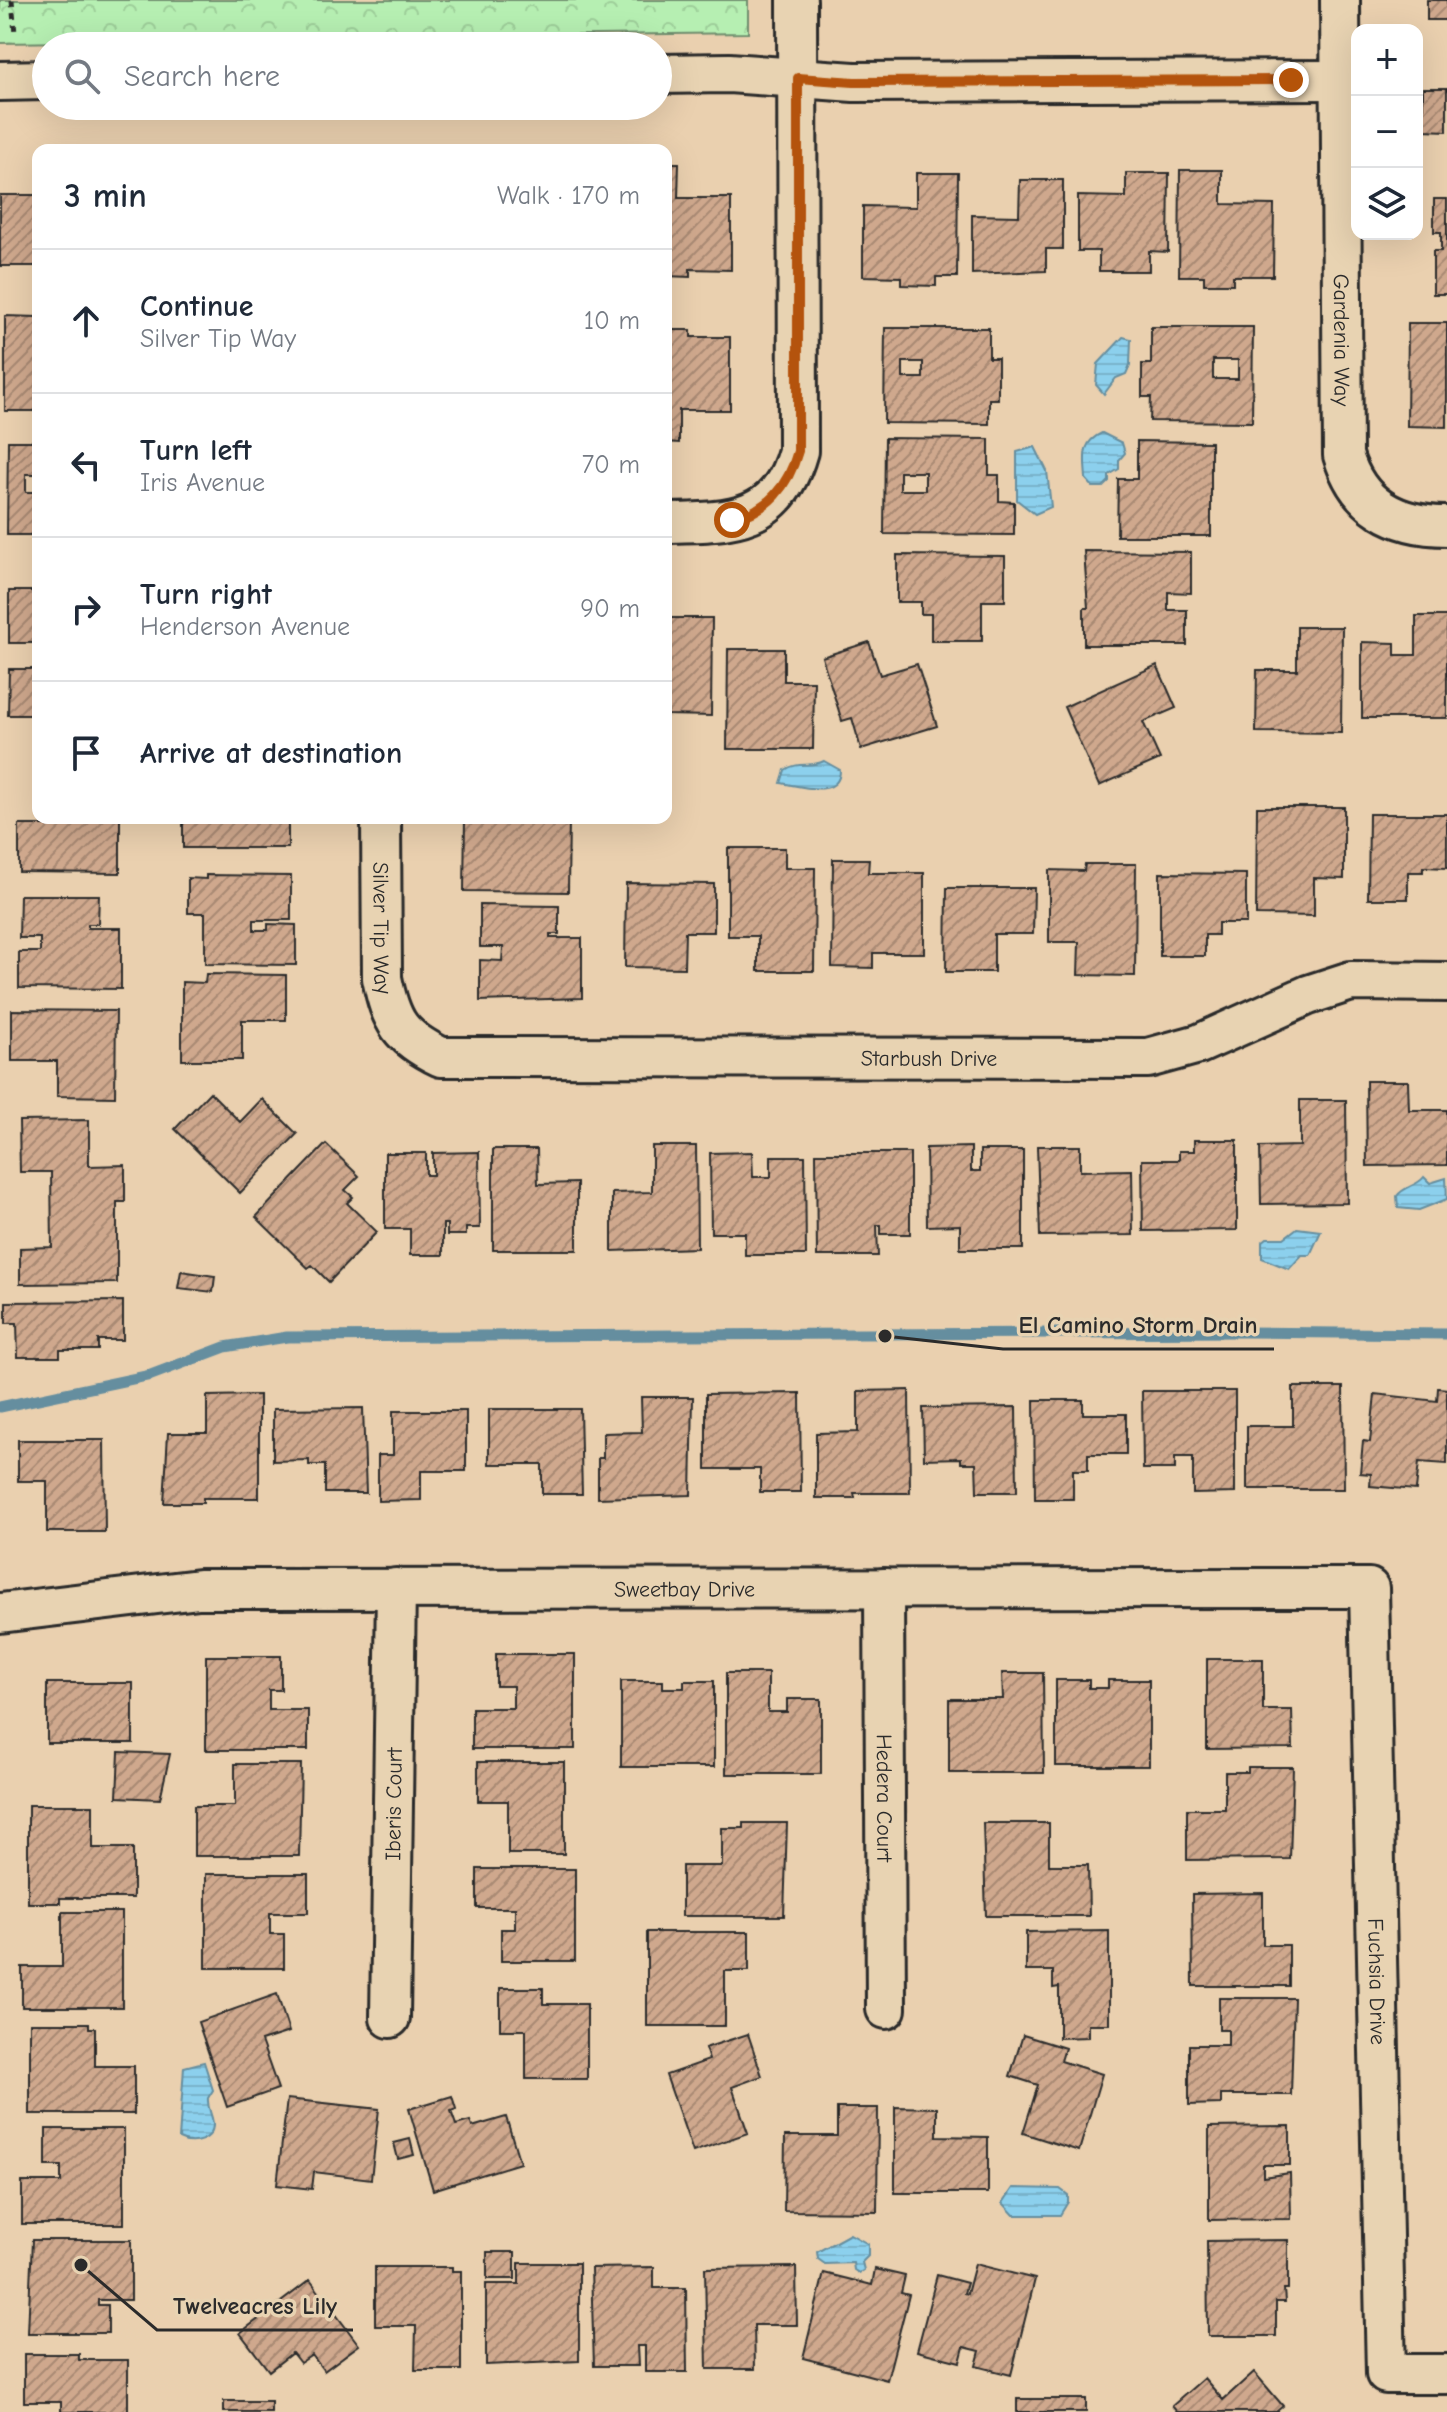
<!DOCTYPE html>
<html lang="en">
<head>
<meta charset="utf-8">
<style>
	body { margin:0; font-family:"Comic Neue",sans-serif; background:#f6f6f7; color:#1f2937 }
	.controls { position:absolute; right:24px; top:24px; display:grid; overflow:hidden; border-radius:16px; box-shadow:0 8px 32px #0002 }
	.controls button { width:72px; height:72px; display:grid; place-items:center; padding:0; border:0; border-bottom:2px solid #e0e1e3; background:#fff; color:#1f2937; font:40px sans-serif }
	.stop { position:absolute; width:24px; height:24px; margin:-18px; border:6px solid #b45309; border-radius:50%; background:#fff }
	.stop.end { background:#b45309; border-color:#fff; box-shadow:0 2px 8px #0008 }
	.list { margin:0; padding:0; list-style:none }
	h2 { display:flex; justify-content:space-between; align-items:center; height:104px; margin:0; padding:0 32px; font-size:34px }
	h2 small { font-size:26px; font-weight:400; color:#747a83 }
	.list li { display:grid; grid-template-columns:52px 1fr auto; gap:24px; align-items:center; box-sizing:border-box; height:144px; padding:0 32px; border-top:2px solid #e0e1e3 }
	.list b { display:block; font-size:30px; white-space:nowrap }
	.list p { margin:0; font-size:26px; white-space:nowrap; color:#747a83 }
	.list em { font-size:26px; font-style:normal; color:#747a83 }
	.icon { flex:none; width:44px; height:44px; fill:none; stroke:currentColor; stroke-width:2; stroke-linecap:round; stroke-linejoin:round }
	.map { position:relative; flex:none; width:1447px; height:2412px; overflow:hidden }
	.search { position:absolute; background:#fff; box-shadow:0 8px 32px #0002; left:32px; top:32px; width:640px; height:88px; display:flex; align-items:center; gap:20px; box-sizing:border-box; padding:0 28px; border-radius:44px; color:#747a83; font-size:30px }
	.panel { position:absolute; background:#fff; box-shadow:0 8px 32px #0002; left:32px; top:144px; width:640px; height:680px; border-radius:16px }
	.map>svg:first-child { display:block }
	.park { fill:url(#park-crowns); stroke:#708d6e; stroke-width:2 }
	.water { fill:url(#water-rules); stroke:#658e9f; stroke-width:2 }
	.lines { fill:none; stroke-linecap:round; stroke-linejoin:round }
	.stream { stroke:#658e9f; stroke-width:11 }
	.building { fill:url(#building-hatch); stroke:#2b2b2b; stroke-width:2; fill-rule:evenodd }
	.minor-casing { stroke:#2b2b2b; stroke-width:44 }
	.path { stroke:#2b2b2b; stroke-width:5; stroke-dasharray:6 6; stroke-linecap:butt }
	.minor { stroke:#e8d3b2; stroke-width:38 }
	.route { stroke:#b45309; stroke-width:10 }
	.labels { text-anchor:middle; stroke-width:7; stroke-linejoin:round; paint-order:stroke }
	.street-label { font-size:22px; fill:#2b2b2b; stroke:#e8d3b2 }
	.leader { fill:none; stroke:#2b2b2b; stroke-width:3 }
	.callout-dot { fill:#2b2b2b; stroke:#e8d3b2; stroke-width:3 }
	.callout-label { font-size:24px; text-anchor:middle; font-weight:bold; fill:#2b2b2b; stroke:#e8d3b2; stroke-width:7; stroke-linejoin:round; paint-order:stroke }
</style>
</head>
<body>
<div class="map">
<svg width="1447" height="2412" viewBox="0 0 1447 2412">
	<defs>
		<pattern id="park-crowns" width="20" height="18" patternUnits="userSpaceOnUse" patternTransform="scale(2)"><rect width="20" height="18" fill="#b6efb2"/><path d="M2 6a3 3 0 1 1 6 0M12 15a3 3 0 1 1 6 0" fill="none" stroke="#9dcd99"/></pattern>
		<pattern id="water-rules" width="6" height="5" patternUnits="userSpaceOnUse" patternTransform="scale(2)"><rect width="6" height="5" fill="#8cd0ed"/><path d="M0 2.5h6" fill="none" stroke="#79b3cb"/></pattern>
		<pattern id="building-hatch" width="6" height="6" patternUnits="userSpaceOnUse" patternTransform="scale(2)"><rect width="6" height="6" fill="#cfa88d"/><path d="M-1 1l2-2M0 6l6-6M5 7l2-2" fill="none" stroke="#a88973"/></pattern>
	</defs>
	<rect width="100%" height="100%" fill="#ead0af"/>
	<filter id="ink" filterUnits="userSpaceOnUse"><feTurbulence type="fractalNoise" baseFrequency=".0125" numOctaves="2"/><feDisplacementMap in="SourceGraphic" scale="16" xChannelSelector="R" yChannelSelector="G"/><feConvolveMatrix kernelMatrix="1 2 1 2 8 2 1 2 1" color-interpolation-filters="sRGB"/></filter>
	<g filter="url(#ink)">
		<path class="park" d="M0 0H748V33L0 43Z"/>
		<path class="water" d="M1123 337 1131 339 1130 365 1126 374 1116 378 1104 394 1096 385 1098 364Z
			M1102 433 1122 443 1125 453 1119 460V469L1109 475V481L1103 487H1093L1086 479C1085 458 1080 443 1102 433Z
			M1035 447 1047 471 1051 507 1035 514 1017 500V452Z
			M824 761 840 770C840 799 801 786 781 783L785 770C798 761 810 768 824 761Z
			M1424 1177 1430 1183 1446 1178 1447 1199 1419 1210 1398 1208 1397 1196C1404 1186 1416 1187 1424 1177Z
			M1297 1228 1321 1231 1310 1255H1302L1289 1269 1262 1258V1242L1267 1238H1284Z
			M204 2062 213 2090 208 2098C207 2108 212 2114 213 2123 214 2141 192 2146 179 2139L184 2067Z
			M1013 2188 1060 2189 1068 2195V2202L1060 2215H1014L1003 2203Z
			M850 2234 868 2244V2256L862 2262 864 2270 859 2273 854 2270 853 2263 825 2264 818 2259 817 2252Z"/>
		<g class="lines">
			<path class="stream" d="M0 1407 151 1375 225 1347 287 1337 1244 1332 1447 1334"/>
		</g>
		<path class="building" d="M1427 0H1447V20H1427Z
			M1423 88H1447V131L1423 130Z
			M666 163H679L678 198H731V270L690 269V277L666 276Z
			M1180 170H1222V204L1274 205 1273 276H1233V284H1204V276H1179Z
			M916 173H958L957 277H936V286L901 285V277L863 276V206L916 207Z
			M1126 173H1169L1168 252 1149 251V271H1099V251H1078V196L1126 197Z
			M1020 180H1063V249H1046V271L972 274V215L1019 216Z
			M0 195H38V266H0Z
			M1434 199H1447V294H1433V251H1441V232H1434Z
			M5 316 38 317V411H5Z
			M1408 323H1447V427L1407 426Z
			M1151 327H1253L1252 422 1150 421 1151 397H1142V364H1151ZM1213 360H1238V379H1213Z
			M885 328H989V358H998V399H989V424L884 423ZM903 362H923V378H903Z
			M666 330H691V337H730V410H679V443L666 442Z
			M885 438 989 439V475H999V501L1014 502V535L884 534ZM900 472H925V490H900Z
			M8 441H38V474H26V492H38V535H7Z
			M1137 441 1211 442V536H1117L1118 479H1137Z
			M1084 551 1191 552V593L1168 592V610H1187V645H1084V608H1088Z
			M897 555 1005 556V601H982V641H931V614H921V602H897Z
			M9 591H38V643H9Z
			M1416 616H1447V718H1362V642L1395 643V655H1416Z
			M668 618H712L711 716 666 715Z
			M1297 627H1342L1341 733 1256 732 1257 670H1297Z
			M869 642 880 675 917 664 937 726 861 749 852 718 842 721 822 657Z
			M728 649H784V681H814L813 749H727Z
			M1157 665 1176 708 1143 722 1160 759 1099 786 1064 707Z
			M9 669H38V715H8Z
			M1257 807H1344V879L1314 878V916L1256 915Z
			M1369 814H1447V868L1423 867V872H1408V899H1368Z
			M55 818H120V873L19 872V825H55Z
			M183 818H288V848H183Z
			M465 818H569L568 892 464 891Z
			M728 848H785V868H815L814 971H758V936H728Z
			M833 859H869L868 873H924V953H873V968L832 967Z
			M1085 864H1136L1135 976 1078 975 1079 942H1049V870L1084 871Z
			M1160 873 1246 874V923H1218V935H1205V956H1160Z
			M206 875 291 876V920H254V930H268V924L296 925V965L205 964V913H188V878L206 879Z
			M626 883 714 884V932H685L684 968 625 967Z
			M947 888H1034L1033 934H994V972H946Z
			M20 895H99L98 924H88V928H121V989L19 988V952H40V938H19Z
			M480 905 559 906V934H550V938H582V998L480 1001V960L502 961 503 947H480Z
			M206 974 286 975V1020H242V1060H182V982L205 983Z
			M12 1010 116 1011 115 1097 57 1096V1061H12Z
			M1366 1081H1408L1409 1110H1447V1165L1367 1166Z
			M210 1092 240 1122 262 1099 297 1134 240 1193 175 1129Z
			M1300 1100H1346L1347 1203 1261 1204 1260 1147 1300 1146Z
			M89 1120V1166L125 1165V1202H117V1283L20 1284V1248L52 1247 51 1172H20L19 1121Z
			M1194 1140H1237V1230L1143 1231 1142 1160H1179V1151H1194Z
			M326 1144 359 1176 345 1190 353 1197 347 1203 377 1232 329 1282 312 1265 308 1268 256 1217Z
			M652 1146H696L697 1248 612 1251V1193L652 1192Z
			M1037 1146H1080V1171L1132 1170 1133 1235 1040 1236Z
			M971 1147V1171H980V1150H1023V1249H960V1225L927 1226 926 1148Z
			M493 1149H537L538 1184 577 1183V1250H493Z
			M479 1152 480 1228H466V1235H447V1224H443V1255H410V1229H385V1153H426V1175H433V1153Z
			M752 1152 753 1177H771V1156H805L806 1255H745V1233H711L710 1153Z
			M816 1153H910V1234H881V1225H877L878 1256H817Z
			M181 1271 215 1276 213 1292 178 1288Z
			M123 1301V1340H98V1350H60V1357H18L17 1323H6V1302Z
			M1293 1387H1343L1344 1489H1247V1426H1293Z
			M1438 1388 1447 1389V1464L1419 1462 1416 1490 1370 1486 1371 1474 1360 1473 1363 1441 1370 1442 1375 1394 1437 1401Z
			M909 1390 910 1493H854L855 1498H816V1433L858 1432V1391Z
			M1142 1391H1235V1493L1193 1494V1457H1175V1469H1143Z
			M800 1393 801 1492H760V1469H706V1394Z
			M259 1395V1498H203V1503H164L168 1433H207V1396Z
			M641 1397H693L691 1495 598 1498V1458H603V1433L642 1432Z
			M1034 1400H1083V1414H1126V1454H1088V1470H1073V1499H1035Z
			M1016 1407 1017 1492H977L976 1463H961V1458L924 1459 923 1408Z
			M363 1408 366 1493H325V1465H309V1460L273 1461V1409Z
			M489 1409H580L582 1494H542V1464H489Z
			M393 1411H466V1471H421V1500L378 1501V1455H393Z
			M18 1440H104L105 1532H47V1481H18Z
			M496 1654H575V1749H472V1708H513V1686H496Z
			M206 1656H281V1690H269V1710H308V1750H206Z
			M1207 1659H1263V1710H1292L1293 1748 1207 1749Z
			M726 1673H768V1712H787V1699H821V1774H726Z
			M1002 1673H1043L1044 1773H949V1699H1003Z
			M1056 1680H1089V1688H1108V1680H1149V1766H1056Z
			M621 1681H663V1688H684V1681H714V1767H621Z
			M47 1683H133V1743H47Z
			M119 1752 170 1754 160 1799 117 1797Z
			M478 1762H564V1854H508V1801H478Z
			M235 1764H301L299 1856H194V1806H235Z
			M1248 1767H1293L1290 1859 1187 1860V1809H1225V1772H1248Z
			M28 1805H93V1848H133V1898H60V1903H28Z
			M744 1823H787L784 1916H682V1866H722V1828H744Z
			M983 1823H1049V1865H1088L1089 1916H986Z
			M477 1869H575V1961H501V1929H515V1908H477Z
			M206 1874H308V1913H270V1934H284V1968H206Z
			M1263 1893V1945H1289V1986H1193L1192 1894Z
			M62 1912H122V2007H22V1967H62Z
			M1109 1931V2024H1088V2037L1059 2038V1987L1053 1988V1971H1026V1932Z
			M647 1932H749V1971H725V2026H647Z
			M500 1988H543V2004H587V2079H526V2030H500Z
			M277 1994 289 2032 261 2041 278 2089 227 2107 198 2022Z
			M1219 1998H1294L1291 2095H1221V2104L1189 2105V2045H1228V2030H1219Z
			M30 2023H89V2028H95V2066H134V2114H30Z
			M748 2034 762 2076 732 2087 748 2133 693 2152 666 2075 709 2060 705 2048Z
			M1023 2035 1065 2048 1061 2061 1102 2074 1079 2151 1023 2133 1038 2085 1010 2076Z
			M452 2096 456 2109 451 2111 456 2125 470 2121 472 2127 506 2117 520 2163 433 2190 409 2109Z
			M287 2099 379 2109 371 2179 314 2172 312 2189 277 2185Z
			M895 2107 937 2108V2136L988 2137V2193H895Z
			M837 2108H878L877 2212 784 2211 785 2136H837Z
			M1290 2126V2165H1263V2177L1290 2173 1291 2219 1209 2220V2127Z
			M46 2129H124V2224H22V2182H61V2166H46Z
			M410 2139 414 2155 398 2159 394 2143Z
			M32 2240H131V2300H98V2305H108V2333H28Z
			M1288 2240V2289H1284L1285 2302H1276V2336H1208L1207 2241Z
			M487 2252H515V2279H487Z
			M519 2263H579V2361L486 2365V2284H519Z
			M975 2264 1035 2279 1011 2375 976 2366 980 2351 964 2347 960 2362 917 2351 937 2275 967 2283 964 2293 967 2294Z
			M375 2267H452V2271H461V2370H415L416 2326H375Z
			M654 2267V2288H686L687 2372H645V2346H637L638 2366H594L591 2268Z
			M796 2267 797 2325H754L755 2369H707L705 2268Z
			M875 2269 905 2276 901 2293 909 2295 887 2380 803 2358 824 2273 872 2285Z
			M310 2280 359 2345 324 2371 312 2355 300 2363 292 2353 269 2371 240 2333Z
			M24 2354H79V2360H128V2412H61V2402H24Z
			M1254 2372 1283 2406 1276 2412H1177L1172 2406 1204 2378 1223 2400Z
			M1017 2399H1086V2412H1017Z
			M224 2401H271V2412H224Z"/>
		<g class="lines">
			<g class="minor-casing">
				<g id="minor">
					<path id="s1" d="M1340 0 1343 455C1358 506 1396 526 1447 526"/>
					<path d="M658 74 729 73 854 82 1341 80"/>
					<path d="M0 81 46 80"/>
					<path d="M666 523C730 522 778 523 798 451L797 0"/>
					<path id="s2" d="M381 818 382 978C391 1022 400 1037 441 1057L1148 1058 1199 1044 1308 995 1351 981 1447 982"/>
					<path id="s3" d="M884 1588 886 2009"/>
					<path id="s4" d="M0 1613 199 1589 1369 1588 1386 2374H1447"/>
					<path id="s5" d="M390 2018 396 1588"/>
				</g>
			</g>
			<path class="path" d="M12 0 15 33"/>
			<use href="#minor" class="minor"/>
		</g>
	</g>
	<g class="lines" filter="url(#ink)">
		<path class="route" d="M732 520C768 510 788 487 798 451V78L854 82 1291 80"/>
	</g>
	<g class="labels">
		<g class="street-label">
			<text dy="8" stroke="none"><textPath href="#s1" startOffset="340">Gardenia Way</textPath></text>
			<text dy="8" stroke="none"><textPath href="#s2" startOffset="110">Silver Tip Way</textPath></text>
			<text dy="8" stroke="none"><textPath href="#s2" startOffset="752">Starbush Drive</textPath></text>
			<text dy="8" stroke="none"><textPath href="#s4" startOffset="686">Sweetbay Drive</textPath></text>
			<text dy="8" stroke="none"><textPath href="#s3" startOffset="210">Hedera Court</textPath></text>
			<text dy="8" stroke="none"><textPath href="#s5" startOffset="214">Iberis Court</textPath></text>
			<text dy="8" stroke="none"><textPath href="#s4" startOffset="1764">Fuchsia Drive</textPath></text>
		</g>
	</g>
	<path class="leader" d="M885 1336L1003 1349H1274M81 2265L157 2330H353"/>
	<g class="callout-dot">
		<circle cx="885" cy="1336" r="8"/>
		<circle cx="81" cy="2265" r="8"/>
	</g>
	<g class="callout-label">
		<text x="1138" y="1333">El Camino Storm Drain</text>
		<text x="255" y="2314">Twelveacres Lily</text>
	</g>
</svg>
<div class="controls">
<button>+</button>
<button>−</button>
<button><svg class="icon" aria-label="layers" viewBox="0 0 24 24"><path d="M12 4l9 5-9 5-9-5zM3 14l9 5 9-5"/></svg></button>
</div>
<div class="stop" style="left:732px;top:520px"></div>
<div class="stop end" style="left:1291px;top:80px"></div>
<div class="search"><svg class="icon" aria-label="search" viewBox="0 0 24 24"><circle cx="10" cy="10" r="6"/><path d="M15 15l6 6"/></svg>Search here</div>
<section class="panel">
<h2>3 min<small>Walk · 170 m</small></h2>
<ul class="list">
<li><svg class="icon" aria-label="ahead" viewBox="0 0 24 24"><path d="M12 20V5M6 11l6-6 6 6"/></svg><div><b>Continue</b><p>Silver Tip Way</p></div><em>10 m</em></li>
<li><svg class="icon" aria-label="left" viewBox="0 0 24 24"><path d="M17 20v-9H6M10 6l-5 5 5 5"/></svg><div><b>Turn left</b><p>Iris Avenue</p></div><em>70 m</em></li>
<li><svg class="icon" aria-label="right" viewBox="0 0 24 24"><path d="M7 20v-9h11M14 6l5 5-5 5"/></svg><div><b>Turn right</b><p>Henderson Avenue</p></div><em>90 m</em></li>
<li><svg class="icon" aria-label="arrive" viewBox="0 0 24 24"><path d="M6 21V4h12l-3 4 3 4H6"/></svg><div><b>Arrive at destination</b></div></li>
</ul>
</section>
</div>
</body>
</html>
